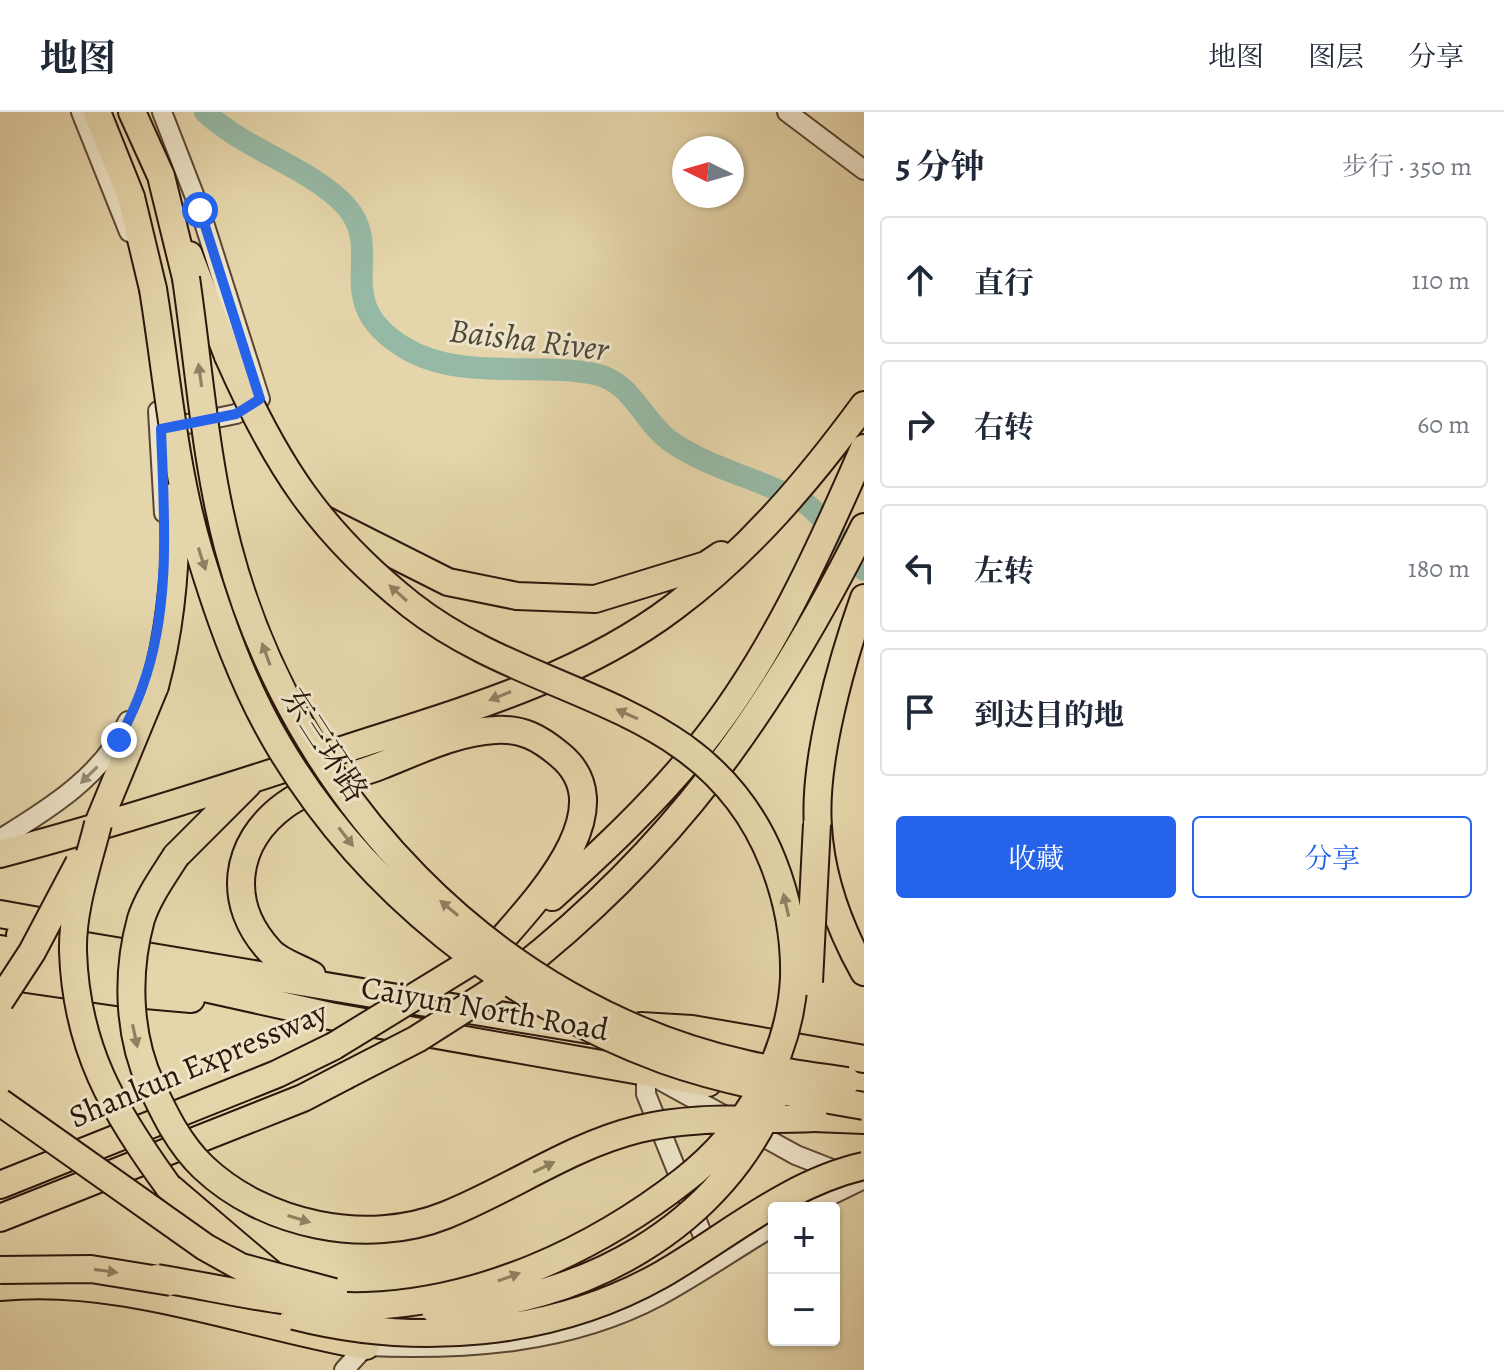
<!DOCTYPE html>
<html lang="zh">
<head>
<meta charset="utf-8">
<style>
	body { margin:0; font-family:Alegreya,"Noto Serif SC",serif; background:#f2f2f3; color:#1f2937 }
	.controls { position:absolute; right:24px; bottom:24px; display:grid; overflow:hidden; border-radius:8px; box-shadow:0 2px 6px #0004 }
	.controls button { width:72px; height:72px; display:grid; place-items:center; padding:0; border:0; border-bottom:2px solid #e0e1e3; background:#fff; color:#1f2937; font:40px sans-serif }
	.compass { position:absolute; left:672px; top:24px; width:72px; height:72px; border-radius:50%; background:#fff; box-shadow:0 2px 6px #0004; rotate:275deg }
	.stop { position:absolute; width:24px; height:24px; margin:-18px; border:6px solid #2563eb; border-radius:50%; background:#fff }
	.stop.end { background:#2563eb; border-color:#fff; box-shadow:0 2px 8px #0008 }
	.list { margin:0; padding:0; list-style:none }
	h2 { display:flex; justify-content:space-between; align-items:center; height:104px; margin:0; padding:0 32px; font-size:34px }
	h2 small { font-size:26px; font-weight:400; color:#747a83 }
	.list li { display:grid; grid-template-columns:52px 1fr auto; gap:24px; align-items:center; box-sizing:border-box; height:128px; margin:0 16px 16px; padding:0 16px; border:2px solid #e0e1e3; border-radius:8px }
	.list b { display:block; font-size:30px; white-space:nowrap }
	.list em { font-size:26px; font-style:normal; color:#747a83 }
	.actions { display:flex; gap:16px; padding:24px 32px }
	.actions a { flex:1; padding:18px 0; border:2px solid #2563eb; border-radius:8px; text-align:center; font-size:28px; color:#2563eb }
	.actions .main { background:#2563eb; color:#fff }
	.icon { flex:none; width:44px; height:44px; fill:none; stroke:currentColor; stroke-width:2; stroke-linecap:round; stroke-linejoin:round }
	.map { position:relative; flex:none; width:864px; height:1258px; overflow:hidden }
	header { display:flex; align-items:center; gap:48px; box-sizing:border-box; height:112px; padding:0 40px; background:#fff; border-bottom:2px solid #e0e1e3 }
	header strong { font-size:38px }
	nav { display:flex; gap:44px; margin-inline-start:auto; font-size:28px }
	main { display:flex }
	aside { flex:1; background:#fff }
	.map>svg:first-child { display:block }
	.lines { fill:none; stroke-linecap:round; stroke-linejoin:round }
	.river { stroke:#96b9a5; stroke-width:22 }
	.minor-casing { stroke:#5a4633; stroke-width:22 }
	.highway-casing { stroke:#2b170b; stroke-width:30 }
	.minor { stroke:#eee4c8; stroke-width:18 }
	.highway { stroke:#e5d5aa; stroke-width:26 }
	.highway-bridge-casing { stroke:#2b170b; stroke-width:30; stroke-linecap:butt }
	.highway-bridge { stroke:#e5d5aa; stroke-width:26 }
	.oneway { fill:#918062 }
	.oneway2 { fill:#968873 }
	.route { stroke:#2563eb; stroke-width:10 }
	.labels { text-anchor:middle; stroke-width:6; stroke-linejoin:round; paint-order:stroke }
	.street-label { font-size:32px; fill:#2b170b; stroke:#eee4c8 }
	.water-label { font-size:34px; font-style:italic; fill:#4b4839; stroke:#eee4c8 }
</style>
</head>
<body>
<header>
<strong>地图</strong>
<nav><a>地图</a><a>图层</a><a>分享</a></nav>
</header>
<main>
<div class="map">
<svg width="864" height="1258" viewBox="0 0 864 1258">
	<rect width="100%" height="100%" fill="#e5d5aa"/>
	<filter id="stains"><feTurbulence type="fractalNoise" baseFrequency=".0025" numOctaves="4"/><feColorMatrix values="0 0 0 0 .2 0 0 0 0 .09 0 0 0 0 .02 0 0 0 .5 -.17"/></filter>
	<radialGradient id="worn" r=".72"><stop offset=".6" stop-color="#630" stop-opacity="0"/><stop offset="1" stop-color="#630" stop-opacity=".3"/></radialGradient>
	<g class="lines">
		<path class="river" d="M205 0C245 38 311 56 346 94 387 141 327 189 405 236 459 269 538 250 595 262 633 270 642 309 670 329 710 357 761 367 803 390 822 401 848 440 864 458"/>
		<g class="minor-casing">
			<path id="minor" d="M81 0 129 120
				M162 0 200 98 260 287 236 302 163 317
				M787 0 864 58
				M158 299 164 401
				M0 727C49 697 104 663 128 609
				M646 960V982L711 1144
				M658 967 796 1043 842 1061
				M805 1096 864 1067
				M344 1258 366 1234C466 1238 569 1232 659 1184 698 1163 735 1137 774 1114"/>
		</g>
		<g class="highway-casing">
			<path id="highway" d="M97 0 131 85 153 177
				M132 0 161 64 186 166
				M189 143 228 244
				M325 408 448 470 517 484 595 487 706 453 721 443
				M864 486C842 548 813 649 818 715 821 767 839 815 864 860
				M98 712 155 574
				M0 742C117 711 232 674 348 636 459 600 579 567 674 495 749 439 809 368 864 293
				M176 744 248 672
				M552 785C603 739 653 692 697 638 769 550 819 440 864 336
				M0 802 50 811
				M20 823 589 918
				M0 837 146 863 330 904 708 971
				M0 863 123 881 191 887
				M312 863C300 856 280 850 270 839 226 792 233 731 285 693 313 673 348 666 380 654 416 640 455 620 495 618 522 616 540 626 560 643 626 697 533 791 497 833
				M509 866C673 739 772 599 864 415
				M641 914 692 917 864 947
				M814 1006 864 1008
				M0 1073 277 962 334 934
				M168 1074 275 1165
				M0 1106 303 986 345 964
				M0 1175C123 1163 246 1213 366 1234"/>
		</g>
		<use href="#minor" class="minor"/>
		<use href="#highway" class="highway"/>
		<g class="highway-bridge-casing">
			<path id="highway-bridge" d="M186 166C199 255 205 347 228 435 293 683 492 895 746 952 779 960 814 964 847 969
				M153 177C167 263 174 355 199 439 219 505 243 574 279 634 365 779 507 890 664 948 729 971 797 982 864 994
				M155 574C172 511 177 449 175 384
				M98 712C88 752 72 797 73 839 76 936 113 998 168 1074
				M176 744C164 763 148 785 141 807 126 861 128 923 151 973 165 1003 179 1032 203 1055 264 1113 367 1135 446 1103 511 1077 570 1034 639 1017 696 1003 756 1009 814 1006
				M809 870 817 712
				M0 889 32 840 79 751
				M334 934 471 850
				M345 964 417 927 494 878
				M0 990 205 1135 241 1155 334 1180
				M0 1158 91 1157 171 1170
				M157 1166C224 1177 298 1196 366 1194 482 1190 594 1138 684 1068 746 1020 790 945 794 866 795 826 788 788 773 750 708 584 536 591 411 493 318 419 275 351 228 244
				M435 1198C579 1192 724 1117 778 977
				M294 1204C415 1235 551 1225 661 1163 727 1125 788 1071 864 1054"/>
		</g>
		<use href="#highway-bridge" class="highway-bridge"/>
	</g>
	<defs><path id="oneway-solid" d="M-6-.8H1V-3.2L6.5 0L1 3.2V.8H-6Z" transform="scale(2)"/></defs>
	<g class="oneway">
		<use href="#oneway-solid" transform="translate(200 263) rotate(-98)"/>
		<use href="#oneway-solid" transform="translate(202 447) rotate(72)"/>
		<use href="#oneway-solid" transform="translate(398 481) rotate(-138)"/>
		<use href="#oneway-solid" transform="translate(266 542) rotate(-110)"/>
		<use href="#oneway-solid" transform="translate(500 584) rotate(158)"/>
		<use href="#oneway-solid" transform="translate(627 602) rotate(-156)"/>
		<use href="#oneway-solid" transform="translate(346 725) rotate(52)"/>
		<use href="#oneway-solid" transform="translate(786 793) rotate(-103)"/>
		<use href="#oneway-solid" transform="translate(449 796) rotate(-140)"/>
		<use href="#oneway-solid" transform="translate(135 924) rotate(78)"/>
		<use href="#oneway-solid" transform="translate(544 1055) rotate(-26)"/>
		<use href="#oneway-solid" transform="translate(299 1107) rotate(17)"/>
		<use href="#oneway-solid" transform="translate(106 1159) rotate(8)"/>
		<use href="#oneway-solid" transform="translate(509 1165) rotate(-20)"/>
	</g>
	<use class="oneway2" href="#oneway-solid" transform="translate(89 663) rotate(135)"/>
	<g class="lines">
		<path class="route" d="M119 628C127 611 136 594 142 576 172 494 164 403 161 317L236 302 260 287 200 98"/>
	</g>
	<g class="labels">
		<g class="street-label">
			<text transform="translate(325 633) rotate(57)" y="11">东三环路</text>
			<text transform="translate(485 896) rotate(10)" y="11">Caiyun North Road</text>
			<text transform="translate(198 952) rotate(-23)" y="11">Shankun Expressway</text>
		</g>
		<g class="water-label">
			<text transform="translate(529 227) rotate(7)" y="12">Baisha River</text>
		</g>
	</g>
	<rect width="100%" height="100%" filter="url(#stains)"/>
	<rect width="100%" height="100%" fill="url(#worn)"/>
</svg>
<div class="controls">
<button>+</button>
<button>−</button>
</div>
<svg class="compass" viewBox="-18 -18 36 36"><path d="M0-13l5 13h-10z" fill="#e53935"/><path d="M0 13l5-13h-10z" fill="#747a83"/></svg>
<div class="stop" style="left:200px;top:98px"></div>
<div class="stop end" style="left:119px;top:628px"></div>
</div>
<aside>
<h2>5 分钟<small>步行 · 350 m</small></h2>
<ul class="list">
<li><svg class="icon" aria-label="ahead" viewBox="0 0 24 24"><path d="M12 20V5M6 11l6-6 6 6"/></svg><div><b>直行</b></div><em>110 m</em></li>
<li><svg class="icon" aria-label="right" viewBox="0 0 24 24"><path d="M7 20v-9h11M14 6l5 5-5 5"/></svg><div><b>右转</b></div><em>60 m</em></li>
<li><svg class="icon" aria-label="left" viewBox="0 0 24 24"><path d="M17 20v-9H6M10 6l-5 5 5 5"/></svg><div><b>左转</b></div><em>180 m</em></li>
<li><svg class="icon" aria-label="arrive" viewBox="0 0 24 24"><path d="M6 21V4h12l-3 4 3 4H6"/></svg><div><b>到达目的地</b></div></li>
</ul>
<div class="actions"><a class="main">收藏</a><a>分享</a></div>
</aside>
</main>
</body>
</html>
